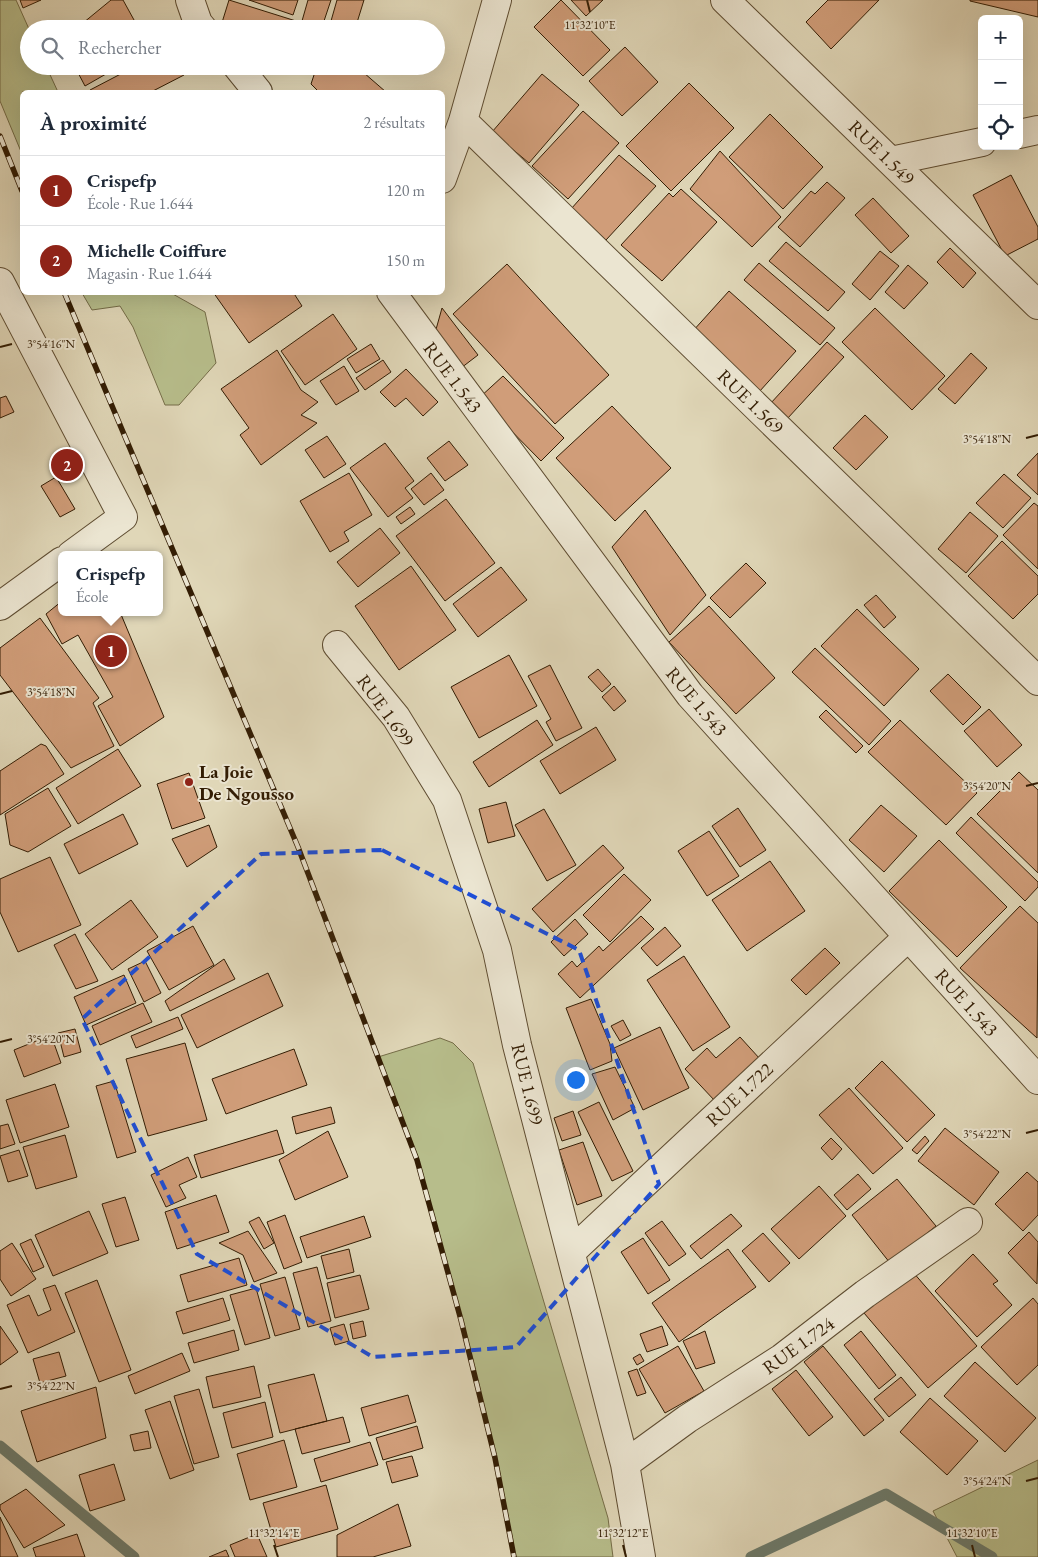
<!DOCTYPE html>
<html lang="fr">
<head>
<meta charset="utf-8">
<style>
	body { margin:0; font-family:"EB Garamond",serif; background:#f6f6f7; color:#1f2937 }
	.controls { position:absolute; right:15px; top:15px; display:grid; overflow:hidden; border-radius:8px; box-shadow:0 5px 20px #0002 }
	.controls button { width:45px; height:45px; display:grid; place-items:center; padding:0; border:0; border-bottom:1px solid #e0e1e3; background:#fff; color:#1f2937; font:25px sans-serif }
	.you { position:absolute; left:575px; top:1079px; width:18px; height:18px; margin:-12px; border:4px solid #fff; border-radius:50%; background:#1a73e8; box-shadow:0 0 0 8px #1a73e833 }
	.badge { display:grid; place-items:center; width:32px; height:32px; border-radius:50%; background:#8f2418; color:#fff; font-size:16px; font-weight:700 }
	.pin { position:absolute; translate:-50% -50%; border:2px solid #fff; box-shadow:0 1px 5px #0006 }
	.popup { position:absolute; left:58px; top:551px; width:105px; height:65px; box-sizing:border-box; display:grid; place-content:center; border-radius:8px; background:#fff; filter:drop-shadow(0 1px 4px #0005); font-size:16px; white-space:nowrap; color:#747a83 }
	.popup b { font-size:19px; color:#1f2937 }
	.popup::after { content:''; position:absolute; left:50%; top:100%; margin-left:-10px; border:10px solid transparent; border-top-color:#fff }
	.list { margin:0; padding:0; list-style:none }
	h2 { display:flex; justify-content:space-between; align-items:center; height:65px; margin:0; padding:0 20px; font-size:21px }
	h2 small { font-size:16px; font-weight:400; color:#747a83 }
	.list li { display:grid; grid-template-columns:32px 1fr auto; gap:15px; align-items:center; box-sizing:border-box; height:70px; padding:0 20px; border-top:1px solid #e0e1e3 }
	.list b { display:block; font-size:19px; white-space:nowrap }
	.list p { margin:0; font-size:16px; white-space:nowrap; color:#747a83 }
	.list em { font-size:16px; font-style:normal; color:#747a83 }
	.icon { flex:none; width:28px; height:28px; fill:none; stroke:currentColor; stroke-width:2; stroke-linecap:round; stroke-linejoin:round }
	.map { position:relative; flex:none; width:1038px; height:1557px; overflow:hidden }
	.search { position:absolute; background:#fff; box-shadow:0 5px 20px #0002; left:20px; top:20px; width:425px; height:55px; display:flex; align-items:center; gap:12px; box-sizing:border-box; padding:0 18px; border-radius:28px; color:#747a83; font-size:19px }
	.panel { position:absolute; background:#fff; box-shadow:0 5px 20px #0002; left:20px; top:90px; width:425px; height:205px; border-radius:8px }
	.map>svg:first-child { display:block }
	.green { fill:#b7bd8b; stroke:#756d48 }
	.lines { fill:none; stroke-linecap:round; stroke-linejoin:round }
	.stream { stroke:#6d7b6c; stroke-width:11 }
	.building { fill:#d09d79; stroke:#331d04 }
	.minor-casing { stroke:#5e4c31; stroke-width:30 }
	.minor { stroke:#ebe5d1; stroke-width:28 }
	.rail-casing { stroke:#331d04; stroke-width:5.5 }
	.rail { stroke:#ebe5d1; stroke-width:4; stroke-dasharray:11; stroke-linecap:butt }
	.marked { fill:none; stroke:#1d4ed8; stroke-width:4; stroke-dasharray:10 6; stroke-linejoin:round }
	.ticks { fill:none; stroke:#331d04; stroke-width:2 }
	.poi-dot { fill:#8f2418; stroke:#ebe5d1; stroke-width:2 }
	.labels { text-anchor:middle; stroke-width:4; stroke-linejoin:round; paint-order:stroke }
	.street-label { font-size:19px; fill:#331d04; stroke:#ebe5d1 }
	.poi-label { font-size:19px; font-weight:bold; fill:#331d04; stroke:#ebe5d1; text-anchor:start }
	.ticks-label { font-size:12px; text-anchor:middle; fill:#331d04; stroke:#ebe5d1; stroke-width:4; stroke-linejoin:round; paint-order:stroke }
</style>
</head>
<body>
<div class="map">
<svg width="1038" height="1557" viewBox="0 0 1038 1557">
	<rect width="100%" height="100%" fill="#e0d7b8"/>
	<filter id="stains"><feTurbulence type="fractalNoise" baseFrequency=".004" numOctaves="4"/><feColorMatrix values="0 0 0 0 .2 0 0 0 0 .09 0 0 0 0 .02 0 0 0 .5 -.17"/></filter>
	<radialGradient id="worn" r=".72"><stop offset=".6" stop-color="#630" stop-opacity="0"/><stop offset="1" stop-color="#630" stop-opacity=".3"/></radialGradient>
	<path class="green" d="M0 0H16L29 29V66H46L58 92H22V154L0 101Z
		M82 293H171L205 312 216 363 179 405H165L133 327 120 306 92 310Z
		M440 1038 453 1043 473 1063 608 1518 613 1557H514L495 1458 461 1320 417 1160 378 1057Z
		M1038 1460V1557H957L933 1511Z"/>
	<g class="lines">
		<path class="stream" d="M0 1446 134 1557
			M751 1557 886 1494 992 1557"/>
	</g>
	<path class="building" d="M20 0H41L23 8Z
		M111 0H123L139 29H62L83 23Z
		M229 0 296 21 293 29H220Z
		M249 0H298L293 15Z
		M308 0H331L322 27 302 21Z
		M337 0H364L355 29 331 21Z
		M561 0 610 50 583 76 534 27Z
		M571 0H603L586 16Z
		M828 0H879L831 49 806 22Z
		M1038 0V17L970 1V0Z
		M625 47 658 82 622 116 589 81Z
		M57 66H120L85 86 75 67 62 74Z
		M136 66H179L184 75 151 92H92L90 90Z
		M317 66H356L386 92H319L311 84Z
		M542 74 579 105 529 163 492 132Z
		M689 83 734 128 671 191 626 146Z
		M583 111 619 143 568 199 532 166Z
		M770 114 823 167 783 209 729 157Z
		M720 151 781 217 752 247 690 189Z
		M619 155 656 186 606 240 571 209Z
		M1011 175 1038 227V239L1005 256 973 195Z
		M827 182 845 198 800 247 778 227 811 191 815 194Z
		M681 189 717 222 662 281 621 245 669 193 673 197Z
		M873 198 909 236 891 253 855 215Z
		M786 242 845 292 828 311 769 261Z
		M950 248 976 273 963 288 937 262Z
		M880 251 899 266 870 300 852 284Z
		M759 263 835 328 820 345 744 280Z
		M507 264 609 375 555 424 453 314Z
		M908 265 928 283 904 309 885 292Z
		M729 291 796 351 759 392 692 332Z
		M213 292H293L302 306 249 343Z
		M442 308 478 355 461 368 435 333Z
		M875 308 945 376 912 410 842 342Z
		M333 314 357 349 305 385 281 351Z
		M827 342 844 357 787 419 770 404Z
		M371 344 380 359 356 373 347 359Z
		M277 350 301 390 318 402 301 415 317 423 261 465 240 435 249 428 221 389Z
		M971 353 987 368 955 404 938 389Z
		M383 360 391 372 365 390 356 378Z
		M344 366 359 391 336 405 320 381Z
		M406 369 438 402 423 416 406 398 395 407 380 392Z
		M503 376 564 438 541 461 479 398Z
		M6 396 14 412 0 418V398Z
		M612 406 671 468 615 521 556 458Z
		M865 415 888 437 856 470 833 448Z
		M327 436 346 464 324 478 305 450Z
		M449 441 468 465 445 481 427 458Z
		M385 443 414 481 405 488 413 498 388 517 350 468Z
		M1038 453V495L1017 475Z
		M349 473 372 515 344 532 349 541 330 552 300 501Z
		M431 473 444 490 424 505 411 489Z
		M1004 474 1031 498 1003 528 976 503Z
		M56 477 75 509 60 517 41 486Z
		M446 499 495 563 445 601 396 536Z
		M1034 503 1038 506V569L1003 535Z
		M410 507 415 514 401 524 396 517Z
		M645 510 706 595 670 635 612 547Z
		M970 512 998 536 966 573 938 549Z
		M380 528 400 553 358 587 337 562Z
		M1002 541 1038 576V594L1013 619 968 576Z
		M746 563 766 583 730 618 710 598Z
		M411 566 456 630 399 670 355 606Z
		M501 567 527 600 478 637 453 604Z
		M876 595 896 617 884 628 864 605Z
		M62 601V612H120L164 717 120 746 98 706 113 697 78 635 62 644 46 614Z
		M709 606 775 678 736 714 669 642Z
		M857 609 919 669 884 706 821 646Z
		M40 618 99 698 93 703 114 746 71 768 0 675V648Z
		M815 648 891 721 869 745 792 672Z
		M509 655 537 706 479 738 451 687Z
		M550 665 582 728 556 741 546 722 551 719 528 676Z
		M598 669 611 684 602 692 588 677Z
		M948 674 981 707 963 725 930 691Z
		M614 686 626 701 614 711 602 697Z
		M989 709 1022 745 997 767 964 731Z
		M826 710 863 746 856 753 819 717Z
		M537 720 553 745 489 787 473 762Z
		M900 720 977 793 946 825 868 752Z
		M596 727 616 760 560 794 540 761Z
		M41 744 46 746 64 774 0 815V771Z
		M118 749 141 786 78 824 56 788Z
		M1019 772 1038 790V873L977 814Z
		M189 773 205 818 172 829 157 784Z
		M48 788 71 826 28 852 10 845 5 814Z
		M506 802 515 836 488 843 479 809Z
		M881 805 917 836 884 872 849 840Z
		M738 808 766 850 740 867 712 826Z
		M544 809 576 865 547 881 515 825Z
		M123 814 138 844 79 874 64 844Z
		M971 817 1038 882V887L1025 901 956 833Z
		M209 825 217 847 187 867 172 839Z
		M709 831 739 876 707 896 678 851Z
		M939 840 1007 907 957 957 889 891Z
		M603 845 624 868 553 932 532 909Z
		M50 857 81 925 18 952 0 912V879Z
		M770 861 805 911 747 951 712 900Z
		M624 874 651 900 610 942 583 915Z
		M131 900 158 937 112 970 85 934Z
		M1020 906 1038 923 1037 1038 960 968Z
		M641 916 654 929 580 998 558 974 572 961 577 967 599 946 603 951Z
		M575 919 588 934 564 956 551 942Z
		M193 926 214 965 169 990 147 951Z
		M665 927 681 946 657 966 641 948Z
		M75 934 98 981 76 989 54 945Z
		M825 948 840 963 806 995 791 980Z
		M684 956 730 1027 693 1051 647 980Z
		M224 959 235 979 170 1011 165 1001Z
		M145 961 161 993 144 1002 128 969Z
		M268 973 283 1006 197 1048 181 1015Z
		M124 975 136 1003 86 1025 74 997Z
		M591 999 610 1044 612 1061 590 1070 566 1008Z
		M143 1003 152 1022 100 1045 92 1026Z
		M178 1017 183 1029 136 1048 131 1036Z
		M623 1020 631 1035 620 1041 611 1026Z
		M660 1027 689 1088 643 1110 614 1048Z
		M75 1029 81 1052 64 1057 58 1033Z
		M51 1035 61 1063 24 1077 14 1050Z
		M740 1037 760 1059 715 1101 685 1069 707 1048 716 1058Z
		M185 1043 207 1120 148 1136 126 1059Z
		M294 1049 307 1085 226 1114 212 1079Z
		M882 1061 935 1115 907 1142 855 1088Z
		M615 1067 635 1108 613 1120 592 1074Z
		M114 1081 136 1152 117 1158 96 1086Z
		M55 1084 69 1127 20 1143 6 1100Z
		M849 1088 903 1148 873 1174 819 1115Z
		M599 1102 633 1171 612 1181 578 1112Z
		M331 1107 335 1123 296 1134 292 1117Z
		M573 1111 581 1135 562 1141 554 1118Z
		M8 1124 15 1144 0 1149V1126Z
		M945 1128 999 1172 974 1205 918 1161Z
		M277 1130 284 1153 201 1178 194 1155Z
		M328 1131 348 1177 295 1200 279 1160Z
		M65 1135 77 1177 36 1189 23 1147Z
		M925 1136 929 1141 917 1154 912 1150Z
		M831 1138 842 1149 832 1160 821 1148Z
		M583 1142 602 1196 577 1205 559 1150Z
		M19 1150 28 1176 8 1182 0 1156Z
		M188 1157 197 1177 179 1185 186 1198 166 1207 151 1175Z
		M1027 1172 1038 1182V1215L1023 1231 995 1204Z
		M858 1174 871 1189 847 1210 834 1195Z
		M897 1179 936 1226 890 1263 852 1215Z
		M819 1186 846 1216 799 1259 771 1229Z
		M216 1195 229 1232 177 1249 165 1212Z
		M125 1197 139 1240 116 1247 102 1204Z
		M89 1211 108 1253 53 1276 35 1235Z
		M731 1214 742 1226 701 1259 690 1246Z
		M285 1215 302 1262 284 1269 267 1222Z
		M364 1216 371 1237 307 1258 300 1237Z
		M259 1217 274 1243 264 1249 249 1222Z
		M662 1221 686 1254 669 1266 645 1233Z
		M248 1231 277 1273 254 1282 243 1255 219 1243Z
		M1029 1232 1038 1242 1037 1284 1008 1253Z
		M763 1233 790 1263 769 1282 742 1251Z
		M643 1238 670 1280 648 1294 621 1252Z
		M31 1239 44 1267 33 1272 20 1244Z
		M12 1243 36 1279 11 1296 0 1279V1251Z
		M349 1249 354 1272 327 1279 321 1256Z
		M728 1249 756 1287 679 1342 652 1303Z
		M973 1254 998 1281 993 1284 1012 1305 977 1337 935 1291Z
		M239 1258 247 1285 188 1302 180 1275Z
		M317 1267 331 1321 308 1327 293 1273Z
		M912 1271 977 1346 928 1388 864 1313Z
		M360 1275 369 1309 335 1318 327 1283Z
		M285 1277 300 1329 275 1336 260 1284Z
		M97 1280 131 1370 99 1382 65 1293Z
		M55 1285 75 1332 28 1353 7 1305 29 1295 38 1316 51 1310 43 1289Z
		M256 1288 270 1338 245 1345 230 1295Z
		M223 1298 230 1320 183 1334 176 1312Z
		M1033 1298 1038 1304V1365L1017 1385 981 1347Z
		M363 1321 366 1336 353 1339 350 1324Z
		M344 1324 349 1341 335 1345 330 1328Z
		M0 1326 18 1352 0 1365Z
		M662 1326 668 1345 647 1352 640 1334Z
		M234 1330 239 1350 194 1363 188 1343Z
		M705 1331 715 1363 696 1369 683 1341Z
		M861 1331 896 1375 879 1389 844 1345Z
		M678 1346 704 1391 665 1413 639 1369Z
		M823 1346 884 1420 864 1436 804 1362Z
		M59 1352 66 1376 40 1383 33 1359Z
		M182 1353 190 1371 135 1394 128 1376Z
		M640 1354 644 1361 637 1365 633 1358Z
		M975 1362 1036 1418 1005 1452 944 1396Z
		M254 1366 261 1397 213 1408 206 1377Z
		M637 1369 646 1393 637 1396 628 1372Z
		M796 1370 833 1417 809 1436 772 1389Z
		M314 1374 327 1421 280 1433 268 1385Z
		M901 1377 916 1395 889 1417 874 1399Z
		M96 1387 106 1438 37 1462 21 1411Z
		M199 1389 219 1457 194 1464 174 1396Z
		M408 1395 416 1422 369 1436 361 1408Z
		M930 1398 978 1441 947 1475 900 1432Z
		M170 1401 194 1470 170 1479 145 1410Z
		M265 1402 273 1437 232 1448 223 1413Z
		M343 1417 350 1442 302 1454 295 1429Z
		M417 1426 423 1448 383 1460 376 1438Z
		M148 1431 151 1448 134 1451 130 1435Z
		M284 1440 297 1487 250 1500 237 1454Z
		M370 1442 378 1465 321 1482 314 1459Z
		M412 1456 418 1476 392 1483 386 1462Z
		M114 1464 125 1500 90 1511 79 1475Z
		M326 1485 338 1529 276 1547 263 1503Z
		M26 1489 65 1525 24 1548 0 1509V1505Z
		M398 1504 411 1546 373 1557H337V1535Z
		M0 1517 18 1557H0Z
		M77 1534 85 1557H36L33 1548Z
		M257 1534 267 1557H235L230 1545Z
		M226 1550 229 1557H209Z"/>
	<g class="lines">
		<g class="minor-casing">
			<path id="minor" d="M190 0 198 23 203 29
				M725 0 1038 305
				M237 66 258 92
				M463 121 1038 681
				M1019 134 1038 130
				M891 161 982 142
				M442 179 463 121 497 0
				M0 282 123 517 71 555
				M391 292 690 695 1038 1080
				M0 606 62 561
				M337 645 396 717 447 800 497 950 517 1045 625 1464 641 1557
				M571 1252 908 937
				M625 1464 687 1419 782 1358 865 1294 968 1222"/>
		</g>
		<use href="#minor" class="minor"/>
		<g class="rail-casing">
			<path id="rail" d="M0 136 22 191
				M64 292 298 847 417 1160 461 1320 495 1458 514 1557"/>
		</g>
		<use href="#rail" class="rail"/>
	</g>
	<path class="marked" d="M382 850 579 950 659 1184 516 1347 373 1357 197 1254 82 1019 261 854Z"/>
	<path class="ticks" d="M587 0 590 12M0 347 12 344M1026 438 1038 435M0 694 12 691M1026 786 1038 783M0 1042 12 1039M1026 1133 1038 1130M0 1389 12 1386M1026 1481 1038 1478M274 1545 278 1557M623 1545 626 1557M972 1545 975 1557"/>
	<circle class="poi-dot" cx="189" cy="782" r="5"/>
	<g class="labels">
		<g class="street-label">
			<text transform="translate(882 152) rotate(44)" y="7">RUE 1.549</text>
			<text transform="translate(453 377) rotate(53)" y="7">RUE 1.543</text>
			<text transform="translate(751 401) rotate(44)" y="7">RUE 1.569</text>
			<text transform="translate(697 701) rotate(50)" y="7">RUE 1.543</text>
			<text transform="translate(386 710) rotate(54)" y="7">RUE 1.699</text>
			<text transform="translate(967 1002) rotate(48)" y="7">RUE 1.543</text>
			<text transform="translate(528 1084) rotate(76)" y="7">RUE 1.699</text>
			<text transform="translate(739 1094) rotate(-43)" y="7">RUE 1.722</text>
			<text transform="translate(798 1345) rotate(-36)" y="7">RUE 1.724</text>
		</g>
		<g class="poi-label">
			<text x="199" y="778">La Joie<tspan x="199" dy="22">De Ngousso</tspan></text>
		</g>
	</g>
	<g class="ticks-label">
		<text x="590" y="29">11°32'10"E</text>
		<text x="51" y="348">3°54'16"N</text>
		<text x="987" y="443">3°54'18"N</text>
		<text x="51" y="696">3°54'18"N</text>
		<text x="987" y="790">3°54'20"N</text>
		<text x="51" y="1043">3°54'20"N</text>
		<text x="987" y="1138">3°54'22"N</text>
		<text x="51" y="1390">3°54'22"N</text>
		<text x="987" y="1485">3°54'24"N</text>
		<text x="274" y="1537">11°32'14"E</text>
		<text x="623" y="1537">11°32'12"E</text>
		<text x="972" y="1537">11°32'10"E</text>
	</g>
	<rect width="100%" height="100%" filter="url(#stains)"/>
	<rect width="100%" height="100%" fill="url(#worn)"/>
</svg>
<div class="controls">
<button>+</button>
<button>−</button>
<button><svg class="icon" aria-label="locate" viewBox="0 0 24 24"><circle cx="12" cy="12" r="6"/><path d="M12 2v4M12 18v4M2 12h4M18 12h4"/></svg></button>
</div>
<div class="you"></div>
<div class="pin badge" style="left:111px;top:651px">1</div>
<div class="popup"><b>Crispefp</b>École</div>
<div class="pin badge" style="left:67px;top:465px">2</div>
<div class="search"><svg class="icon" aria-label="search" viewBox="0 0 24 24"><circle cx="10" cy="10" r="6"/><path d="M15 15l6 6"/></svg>Rechercher</div>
<section class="panel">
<h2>À proximité<small>2 résultats</small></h2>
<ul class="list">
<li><span class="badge">1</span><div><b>Crispefp</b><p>École · Rue 1.644</p></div><em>120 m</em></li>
<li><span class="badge">2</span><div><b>Michelle Coiffure</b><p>Magasin · Rue 1.644</p></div><em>150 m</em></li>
</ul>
</section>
</div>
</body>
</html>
